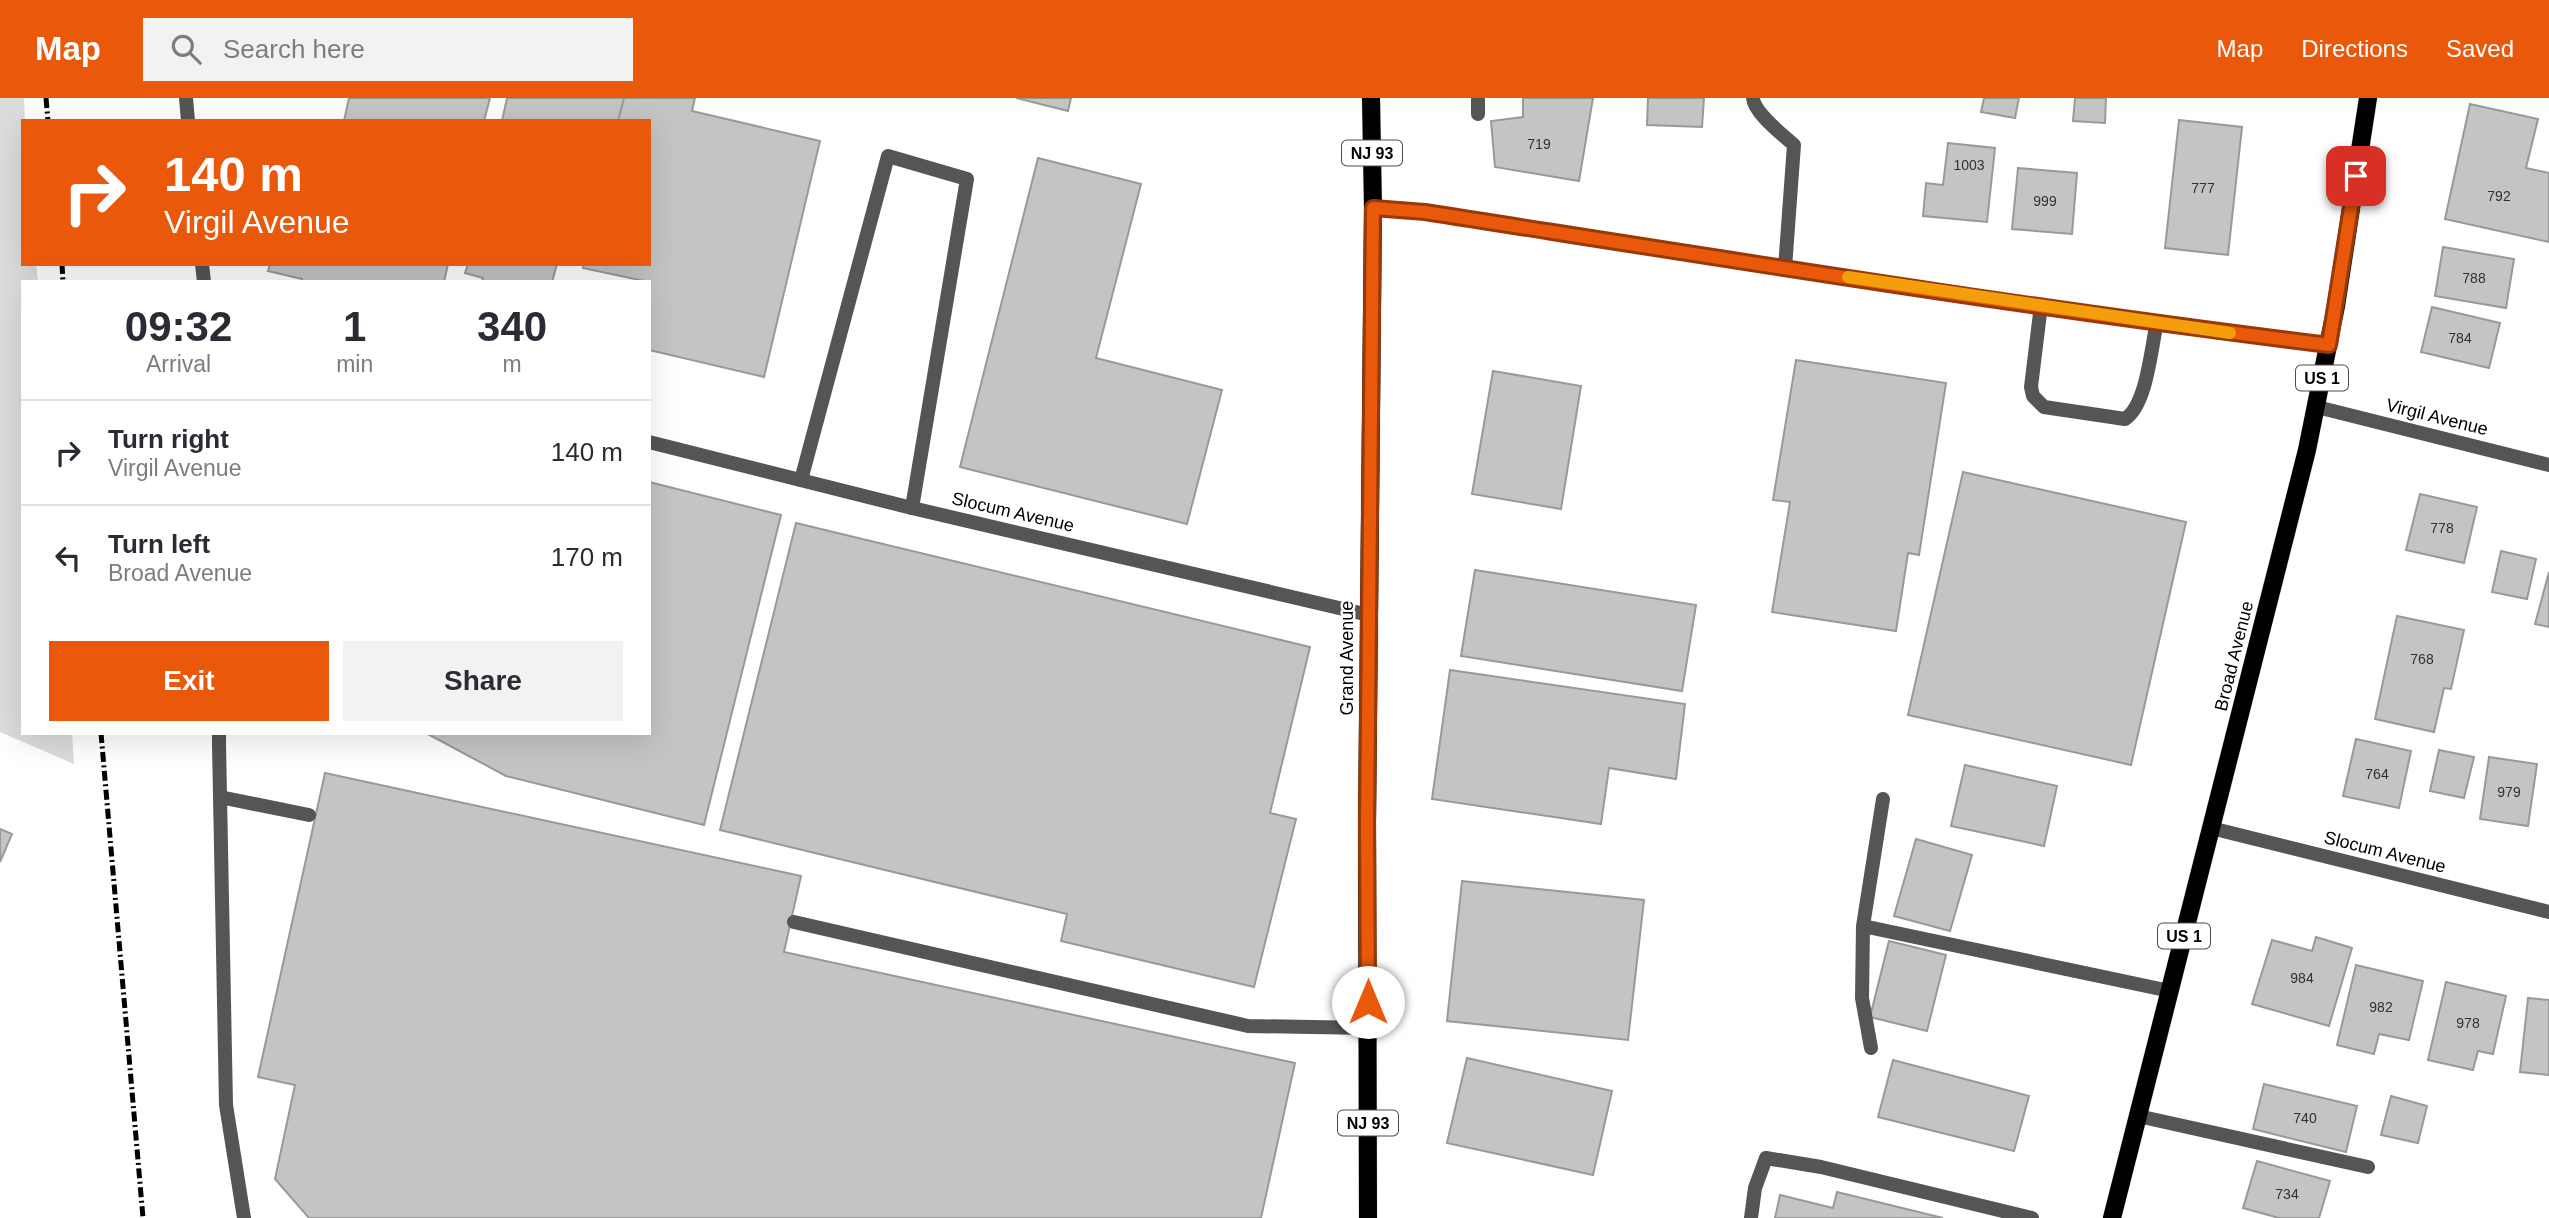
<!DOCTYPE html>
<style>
body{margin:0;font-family:Arial,sans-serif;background:#f2f2f3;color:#2b2b33;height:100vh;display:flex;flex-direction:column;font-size:26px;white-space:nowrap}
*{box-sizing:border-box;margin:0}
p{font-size:23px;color:#7c7c81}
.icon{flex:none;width:38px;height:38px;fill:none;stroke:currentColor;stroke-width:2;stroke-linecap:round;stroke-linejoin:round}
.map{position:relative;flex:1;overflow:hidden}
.panel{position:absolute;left:21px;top:182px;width:630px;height:455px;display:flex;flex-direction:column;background:#fff;border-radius:0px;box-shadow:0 7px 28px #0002}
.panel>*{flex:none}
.hud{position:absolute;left:21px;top:21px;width:630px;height:147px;border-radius:0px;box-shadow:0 7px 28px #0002;background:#ea580c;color:#fff;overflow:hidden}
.pin{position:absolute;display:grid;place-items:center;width:60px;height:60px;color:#fff;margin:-30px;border-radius:14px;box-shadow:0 4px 10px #0006}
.me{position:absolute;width:77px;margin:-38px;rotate:0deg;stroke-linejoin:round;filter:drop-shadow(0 0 5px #0008)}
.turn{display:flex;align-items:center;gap:24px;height:147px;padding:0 28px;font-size:32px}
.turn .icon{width:91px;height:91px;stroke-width:2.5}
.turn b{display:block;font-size:49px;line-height:60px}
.eta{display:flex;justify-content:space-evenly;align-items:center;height:119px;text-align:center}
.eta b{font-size:42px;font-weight:700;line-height:49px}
.cta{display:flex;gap:14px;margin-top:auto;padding:14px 28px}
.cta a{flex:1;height:80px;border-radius:0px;background:#ea580c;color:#fff;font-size:28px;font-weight:700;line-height:80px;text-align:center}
.cta a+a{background:#f2f2f3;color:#2b2b33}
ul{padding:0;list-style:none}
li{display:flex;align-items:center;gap:21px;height:105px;padding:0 28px;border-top:2px solid #e1e1e2}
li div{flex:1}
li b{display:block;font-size:26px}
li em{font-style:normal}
header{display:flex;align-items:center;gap:42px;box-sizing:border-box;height:98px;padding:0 35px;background:#ea580c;color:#fff}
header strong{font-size:33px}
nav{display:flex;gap:38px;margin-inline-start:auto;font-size:24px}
.search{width:490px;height:63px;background:#f2f2f3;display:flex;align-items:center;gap:18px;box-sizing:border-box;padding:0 24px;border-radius:0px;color:#7c7c81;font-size:26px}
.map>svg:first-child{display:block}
.green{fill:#dcdcdc}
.building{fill:#c4c4c4;stroke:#999;stroke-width:2}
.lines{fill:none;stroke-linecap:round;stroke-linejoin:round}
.primary-casing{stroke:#dbdbdb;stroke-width:19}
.lane{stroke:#555;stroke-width:14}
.street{stroke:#555;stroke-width:14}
.primary{stroke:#000;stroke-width:18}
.rail{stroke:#000;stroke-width:5;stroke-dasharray:10 3.5 2 3.5;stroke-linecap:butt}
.route-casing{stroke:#983908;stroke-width:18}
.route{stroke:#ea580c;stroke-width:12}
.slow{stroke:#f59e0b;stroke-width:12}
.labels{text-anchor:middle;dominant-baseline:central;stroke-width:5;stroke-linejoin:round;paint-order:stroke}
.number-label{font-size:14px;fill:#313131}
.shield{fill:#fff;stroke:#4c4c4c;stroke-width:2}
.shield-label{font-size:16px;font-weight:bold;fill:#000}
.street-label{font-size:18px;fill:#000;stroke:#fff}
</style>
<header>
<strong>Map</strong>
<div class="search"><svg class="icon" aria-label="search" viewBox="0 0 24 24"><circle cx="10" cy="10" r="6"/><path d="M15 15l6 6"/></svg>Search here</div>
<nav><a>Map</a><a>Directions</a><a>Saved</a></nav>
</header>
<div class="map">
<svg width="2549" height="1120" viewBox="0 0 2549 1120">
<rect width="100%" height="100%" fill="#fff"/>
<path class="green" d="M 0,0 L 24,0 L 25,23 L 23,23 L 23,166 L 36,166 L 38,184 L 23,184 L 23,635 L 72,635 L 74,666 L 0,634 Z"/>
<path class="building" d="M 349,0 L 490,0 L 484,23 L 344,23 Z
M 507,0 L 624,0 L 618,23 L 502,23 Z
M 624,0 L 695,0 L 692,13 L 820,43 L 764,279 L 649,252 L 649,184 L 583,170 L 584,166 L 649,166 L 649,23 L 618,23 Z
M 1016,0 L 1071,0 L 1068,13 Z
M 1523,0 L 1593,0 L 1579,83 L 1495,69 L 1491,23 L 1523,19 Z
M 1648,0 L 1704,0 L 1702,29 L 1647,27 Z
M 1984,0 L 2019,0 L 2015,20 L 1981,14 Z
M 2075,0 L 2106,0 L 2105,25 L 2073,23 Z
M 2470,6 L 2538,21 L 2526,70 L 2549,75 L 2549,144 L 2445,121 Z
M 2179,22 L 2242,29 L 2228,157 L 2165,150 Z
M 1948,45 L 1995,50 L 1987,124 L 1923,118 L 1926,85 L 1943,87 Z
M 1038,60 L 1141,86 L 1096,260 L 1222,292 L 1187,426 L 960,369 Z
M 2018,70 L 2077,75 L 2072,136 L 2012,131 Z
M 2443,149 L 2514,161 L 2506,210 L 2435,198 Z
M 270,166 L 448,166 L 444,184 L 301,184 L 302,181 L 268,173 Z
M 468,166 L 557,166 L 552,184 L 482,184 L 483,180 L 465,175 Z
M 2432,209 L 2500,225 L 2489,270 L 2421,254 Z
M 1796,262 L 1946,285 L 1919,457 L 1908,455 L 1896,533 L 1772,514 L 1790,404 L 1773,402 Z
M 1493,273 L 1581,288 L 1561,411 L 1472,396 Z
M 1963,374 L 2186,424 L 2131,667 L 1908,617 Z
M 649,384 L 781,417 L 704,727 L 506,678 L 426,635 L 649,635 Z
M 2420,396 L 2477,409 L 2464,465 L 2406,452 Z
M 796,425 L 1310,549 L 1270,715 L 1296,721 L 1254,889 L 1061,843 L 1067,816 L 720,732 Z
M 2501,453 L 2536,461 L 2527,501 L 2492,494 Z
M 1475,472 L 1696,507 L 1682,593 L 1461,558 Z
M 2549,474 L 2549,529 L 2535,526 Z
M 2397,518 L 2464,532 L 2451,591 L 2444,590 L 2434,634 L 2375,621 Z
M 1450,572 L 1685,606 L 1676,681 L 1609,670 L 1601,726 L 1432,701 Z
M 2356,641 L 2411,653 L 2399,710 L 2343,698 Z
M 2439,652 L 2474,659 L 2464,700 L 2430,693 Z
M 2489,659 L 2537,666 L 2528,728 L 2480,721 Z
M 1965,667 L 2057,688 L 2044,748 L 1951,728 Z
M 325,675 L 801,778 L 784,854 L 1295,965 L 1261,1120 L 309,1120 L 275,1081 L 295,987 L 258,979 Z
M 0,731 L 12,736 L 0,764 Z
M 1916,741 L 1972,757 L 1950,833 L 1894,818 Z
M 1462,783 L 1644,802 L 1628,942 L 1447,923 Z
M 2316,839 L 2352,850 L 2329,928 L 2252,906 L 2272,842 L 2312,853 Z
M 1889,843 L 1946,857 L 1927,933 L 1870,919 Z
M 2356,867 L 2423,883 L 2409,942 L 2379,936 L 2374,956 L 2337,947 Z
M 2446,884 L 2506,898 L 2493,956 L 2478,953 L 2473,972 L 2428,962 Z
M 2528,900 L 2549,902 L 2549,977 L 2520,974 Z
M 1467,960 L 1612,993 L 1593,1077 L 1447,1045 Z
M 1893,962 L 2029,998 L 2014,1053 L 1878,1019 Z
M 2264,986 L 2357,1008 L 2346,1054 L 2253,1031 Z
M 2391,998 L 2427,1008 L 2418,1045 L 2381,1037 Z
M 2257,1063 L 2330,1083 L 2319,1120 L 2279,1120 L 2243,1110 Z
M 1837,1094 L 1943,1120 L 1775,1120 L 1780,1097 L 1833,1110 Z"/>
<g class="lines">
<g class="primary-casing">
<path id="primary" d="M 1368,1120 L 1367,725 L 1373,110 L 1371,0
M 2112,1120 L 2307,352 L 2336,208 L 2368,0"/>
</g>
<path class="lane" d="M 1478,0 L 1478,16
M 1753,0 C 1754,15 1783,37 1794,47 L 1785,170
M 2041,207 L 2031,289 L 2033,298 L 2044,309 L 2125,321 C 2147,307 2151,250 2157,224
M 801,382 L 888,58 L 967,81 L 912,410
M 219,646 L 226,1007 L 244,1120
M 220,699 L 309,717
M 1883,701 L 1863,828 L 2170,893
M 794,824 L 1248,928 L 1368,930
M 1863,828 L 1862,900 L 1871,950
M 2138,1018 L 2368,1069
M 1751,1120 L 1755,1090 L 1766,1060 L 1821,1069 L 2032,1120"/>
<path class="street" d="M 186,0 L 188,23
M 1373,110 L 1425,114 C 1726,160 2027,211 2329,247
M 202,166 L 204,184
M 2317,309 L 2549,367
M 649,344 L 912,410 L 1369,517
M 219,635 L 219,646
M 2211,730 L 2549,814"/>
<use href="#primary" class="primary"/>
<path class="rail" d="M 46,0 L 48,23
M 62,166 L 63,184
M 101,635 L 143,1120"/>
</g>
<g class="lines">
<g class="route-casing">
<path id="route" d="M 1368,904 L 1367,725 L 1373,110 L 1425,114 C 1726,161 2027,210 2329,247 L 2356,78"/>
</g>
<use href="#route" class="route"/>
<path class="slow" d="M 1848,179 L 2230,235"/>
</g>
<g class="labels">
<g class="number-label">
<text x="1539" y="46">719</text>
<text x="1969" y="67">1003</text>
<text x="2203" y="90">777</text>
<text x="2499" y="98">792</text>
<text x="2045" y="103">999</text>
<text x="2474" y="180">788</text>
<text x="2460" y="240">784</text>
<text x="2442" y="430">778</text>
<text x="2422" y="561">768</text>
<text x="2377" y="676">764</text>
<text x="2509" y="694">979</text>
<text x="2302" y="880">984</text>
<text x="2381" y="909">982</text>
<text x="2468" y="925">978</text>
<text x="2305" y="1020">740</text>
<text x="2287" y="1096">734</text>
</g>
<g class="shield">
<rect x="1342" y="42.5" width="60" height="25" rx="5"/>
<rect x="2296" y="267.5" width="52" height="25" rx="5"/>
<rect x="2158" y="825.5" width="52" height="25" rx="5"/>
<rect x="1338" y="1012.5" width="60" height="25" rx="5"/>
</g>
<g class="shield-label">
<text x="1372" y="55">NJ 93</text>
<text x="2322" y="280">US 1</text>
<text x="2184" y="838">US 1</text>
<text x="1368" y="1025">NJ 93</text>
</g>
<g class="street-label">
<text transform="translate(2437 319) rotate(14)">Virgil Avenue</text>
<text transform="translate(1013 414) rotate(13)">Slocum Avenue</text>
<text transform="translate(2234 558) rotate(-76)">Broad Avenue</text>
<text transform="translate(1347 560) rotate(-90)">Grand Avenue</text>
<text transform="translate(2385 754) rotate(14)">Slocum Avenue</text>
</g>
</g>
</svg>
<div class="pin" style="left:2356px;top:78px;background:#d93025"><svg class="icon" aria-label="arrive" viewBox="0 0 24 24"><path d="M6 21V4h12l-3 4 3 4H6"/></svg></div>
<svg class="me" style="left:1368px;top:904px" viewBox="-20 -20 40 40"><circle r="19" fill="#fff"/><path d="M0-13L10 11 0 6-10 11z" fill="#ea580c"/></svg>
<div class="hud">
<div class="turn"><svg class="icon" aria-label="right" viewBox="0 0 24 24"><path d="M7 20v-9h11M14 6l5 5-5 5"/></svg><div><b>140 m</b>Virgil Avenue</div></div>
</div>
<section class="panel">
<div class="eta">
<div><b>09:32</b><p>Arrival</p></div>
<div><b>1</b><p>min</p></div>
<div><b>340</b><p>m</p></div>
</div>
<ul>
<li><svg class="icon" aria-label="right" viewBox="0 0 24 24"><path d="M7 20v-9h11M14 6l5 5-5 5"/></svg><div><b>Turn right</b><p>Virgil Avenue</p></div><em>140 m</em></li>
<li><svg class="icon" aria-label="left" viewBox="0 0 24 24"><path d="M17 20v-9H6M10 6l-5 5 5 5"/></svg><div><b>Turn left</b><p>Broad Avenue</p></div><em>170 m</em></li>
</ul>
<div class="cta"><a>Exit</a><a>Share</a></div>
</section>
</div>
